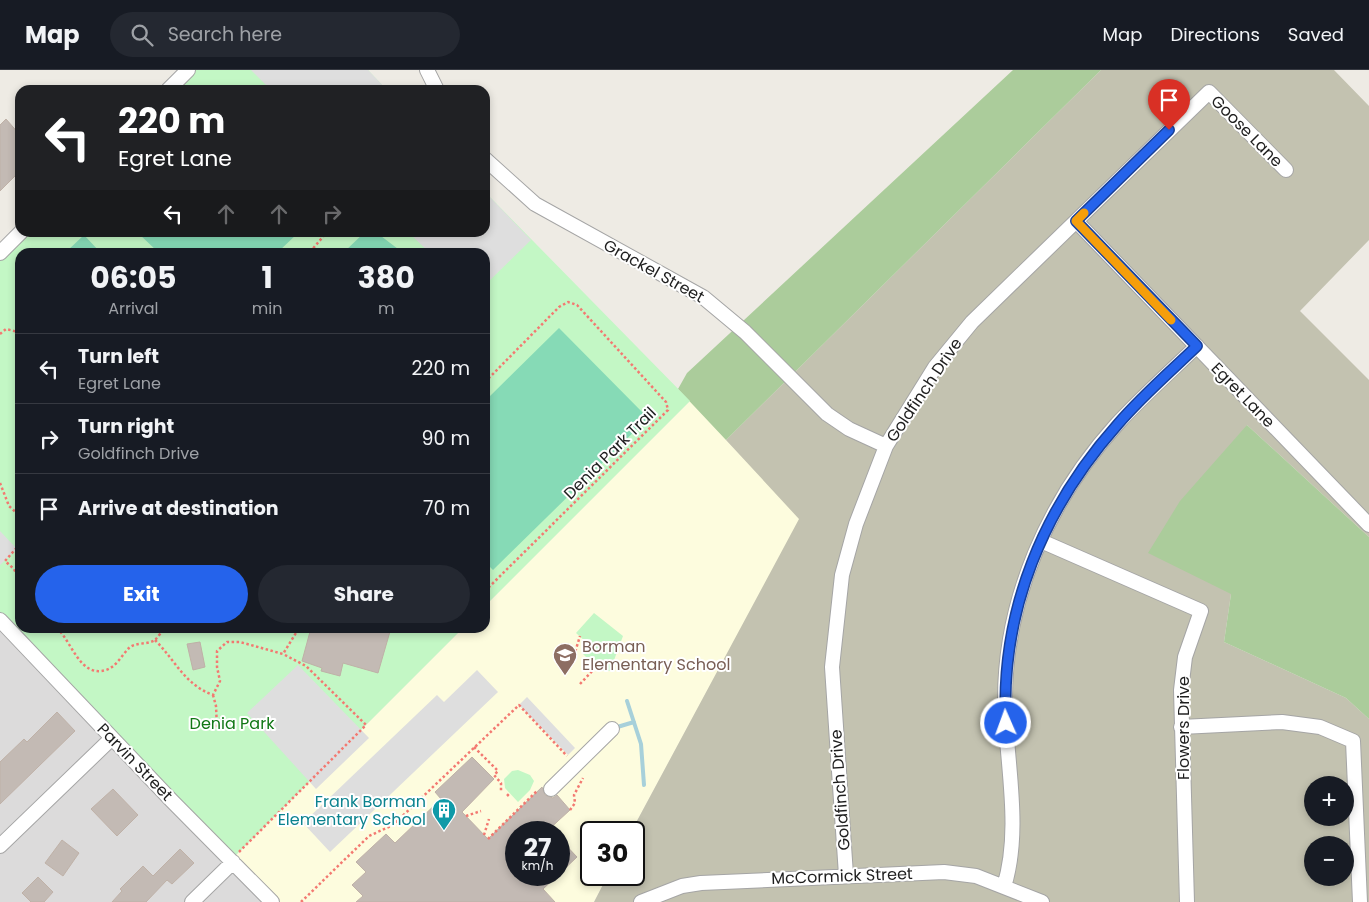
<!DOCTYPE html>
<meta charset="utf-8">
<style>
body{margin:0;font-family:Poppins,sans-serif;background:#242831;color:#f1f3f6;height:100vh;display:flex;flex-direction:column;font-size:19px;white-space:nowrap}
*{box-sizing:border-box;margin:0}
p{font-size:16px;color:#9ea1a6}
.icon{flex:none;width:28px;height:28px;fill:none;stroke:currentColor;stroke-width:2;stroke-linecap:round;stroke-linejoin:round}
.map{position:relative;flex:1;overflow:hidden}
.details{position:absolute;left:15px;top:178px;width:475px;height:385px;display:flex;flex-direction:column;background:#171b24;border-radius:15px;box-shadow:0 2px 8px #0003}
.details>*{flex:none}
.banner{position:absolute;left:15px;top:15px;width:475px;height:152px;border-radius:15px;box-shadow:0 2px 8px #0003;background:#202124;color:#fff;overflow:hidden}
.fabs{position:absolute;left:1304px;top:706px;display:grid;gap:10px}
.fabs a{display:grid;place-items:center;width:50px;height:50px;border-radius:50%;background:#171b24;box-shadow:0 2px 8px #0003;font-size:25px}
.speed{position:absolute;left:505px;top:751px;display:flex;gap:10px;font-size:25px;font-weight:700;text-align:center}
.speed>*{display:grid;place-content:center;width:65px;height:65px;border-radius:50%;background:#171b24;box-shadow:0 2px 8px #0003;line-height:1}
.speed small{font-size:12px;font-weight:400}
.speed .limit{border:2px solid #111;border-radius:8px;background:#fff;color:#111}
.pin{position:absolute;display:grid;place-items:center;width:42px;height:42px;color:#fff;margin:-51px -21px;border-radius:50% 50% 50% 0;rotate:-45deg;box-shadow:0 0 5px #0007}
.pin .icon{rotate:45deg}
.me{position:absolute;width:55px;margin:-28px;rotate:358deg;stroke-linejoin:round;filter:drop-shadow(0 0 4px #0008)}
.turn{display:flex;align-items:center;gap:18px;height:105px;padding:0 20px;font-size:22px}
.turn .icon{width:65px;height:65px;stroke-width:2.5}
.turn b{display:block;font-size:35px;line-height:42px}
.lanes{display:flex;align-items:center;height:48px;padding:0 20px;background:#0003;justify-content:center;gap:25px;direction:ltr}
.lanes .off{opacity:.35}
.eta{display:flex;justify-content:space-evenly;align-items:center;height:85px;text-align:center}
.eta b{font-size:30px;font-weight:700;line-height:35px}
.primary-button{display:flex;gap:10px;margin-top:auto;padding:10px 20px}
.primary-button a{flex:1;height:58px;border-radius:30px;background:#2563eb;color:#fff;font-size:20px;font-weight:700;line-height:58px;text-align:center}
.primary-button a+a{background:#242831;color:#f1f3f6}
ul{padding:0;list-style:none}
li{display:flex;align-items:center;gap:15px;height:70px;padding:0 20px;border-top:1px solid #363941}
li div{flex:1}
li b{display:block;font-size:19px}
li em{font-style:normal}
header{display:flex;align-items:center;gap:30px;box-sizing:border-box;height:70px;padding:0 25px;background:#171b24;border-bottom:1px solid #363941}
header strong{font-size:24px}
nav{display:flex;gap:28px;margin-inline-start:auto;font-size:18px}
.search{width:350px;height:45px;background:#242831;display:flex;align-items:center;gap:12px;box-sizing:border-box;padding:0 18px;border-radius:28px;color:#9ea1a6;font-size:19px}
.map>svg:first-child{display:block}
.residential{fill:#dcdbdb}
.education{fill:#fdfcde;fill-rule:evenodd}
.construction{fill:#c3c2b0;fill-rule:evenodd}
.forest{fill:#abcc9b}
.park{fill:#c3f7c5}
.pitch{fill:#86dab6}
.parking{fill:#dedede}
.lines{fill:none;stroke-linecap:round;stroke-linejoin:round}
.stream{stroke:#a7d0da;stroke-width:4}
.building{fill:#c3bab4;stroke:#bfb1a7}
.minor-casing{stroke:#a5a5a5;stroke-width:16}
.path{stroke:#f37971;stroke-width:2.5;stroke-dasharray:2.5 2.5;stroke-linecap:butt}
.minor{stroke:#fff;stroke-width:14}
.route-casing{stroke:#184099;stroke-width:12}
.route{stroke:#2563eb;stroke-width:9}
.slow{stroke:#f59e0b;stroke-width:9}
.labels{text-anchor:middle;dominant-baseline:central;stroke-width:4;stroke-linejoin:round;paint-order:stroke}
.street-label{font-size:16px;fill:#1e1e1e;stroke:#fff}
.education-label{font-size:16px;fill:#785e54;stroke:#fff;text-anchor:start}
.park-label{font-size:16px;fill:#117715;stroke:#fff}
.culture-label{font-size:16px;fill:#0d838f;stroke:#fff;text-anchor:end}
</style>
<header>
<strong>Map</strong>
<div class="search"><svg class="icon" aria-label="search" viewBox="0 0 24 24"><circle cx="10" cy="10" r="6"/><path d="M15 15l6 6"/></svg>Search here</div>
<nav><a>Map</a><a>Directions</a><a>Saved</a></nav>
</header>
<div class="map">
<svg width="1369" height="832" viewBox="0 0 1369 832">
<rect width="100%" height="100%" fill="#eeebe4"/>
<path class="residential" d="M 0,552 L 273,832 L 0,832 Z"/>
<path class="education" d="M 690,331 L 800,449 L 631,762 L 591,762 L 591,805 L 608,805 L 594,832 L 272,832 L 231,790 L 463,558 L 485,558 L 485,536 ZM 516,762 L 559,762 L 559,805 L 516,805 Z"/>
<path class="construction" d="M 1101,0 L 1334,0 L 1369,36 L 1369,170 L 1300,241 L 1369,310 L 1369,467 L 1247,355 L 1231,524 L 1224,572 L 1346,628 L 1369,649 L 1369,832 L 594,832 L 608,805 L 634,805 L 634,762 L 631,762 L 799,449 L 726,370 ZM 1312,715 L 1345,715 L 1345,748 L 1312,748 ZM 1312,775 L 1345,775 L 1345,808 L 1312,808 Z"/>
<path class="forest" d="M 1013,0 L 1101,0 L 726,370 L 678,319 L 687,303 Z
M 1247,355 L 1369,467 L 1369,649 L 1346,628 L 1224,572 L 1231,524 L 1148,483 L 1180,431 Z"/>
<path class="park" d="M 185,0 L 368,0 L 387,20 L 165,20 Z
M 485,122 L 690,331 L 485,536 L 485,182 L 20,182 L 20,558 L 463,558 L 231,790 L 0,553 L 0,182 L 20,162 L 485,162 Z
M 594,543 L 623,566 L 610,601 L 600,601 L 582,583 L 586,572 L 576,563 Z
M 518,700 L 530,705 L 534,711 L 530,720 L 518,732 L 505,718 L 504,709 L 512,701 Z"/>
<path class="pitch" d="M 365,162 L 377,163 L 402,182 L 344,182 Z
M 138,163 L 298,163 L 278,182 L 158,182 Z
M 84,165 L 100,182 L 66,182 Z
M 559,258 L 648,348 L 493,500 L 485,492 L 485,331 Z"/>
<path class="parking" d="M 251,0 L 368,0 L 387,20 L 271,20 Z
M 485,122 L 531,170 L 485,215 L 485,182 L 429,182 L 409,163 L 485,162 Z
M 0,461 L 17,479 L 0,495 Z
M 298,595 L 369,668 L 316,719 L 247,643 Z
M 477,600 L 498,622 L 330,782 L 303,753 L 437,625 L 444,632 Z
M 527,627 L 575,678 L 568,685 L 519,635 Z"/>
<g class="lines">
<path class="stream" d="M 627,631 L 641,674 L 644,715
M 614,658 L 634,652"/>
</g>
<path class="building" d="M 6,49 L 20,65 L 20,101 L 0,121 L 0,55 Z
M 311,558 L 391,558 L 378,603 L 343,593 L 340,606 L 321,601 L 322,598 L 302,591 Z
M 200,572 L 205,597 L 193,600 L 187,574 Z
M 57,642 L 75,661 L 0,734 L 0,692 L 24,669 L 27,672 Z
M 472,687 L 494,709 L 462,742 L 488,769 L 542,717 L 545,725 L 553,728 L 557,725 L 570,740 L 546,762 L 516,762 L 516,805 L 558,805 L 543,819 L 555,832 L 356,832 L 363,826 L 352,815 L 366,802 L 356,792 L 386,764 L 395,773 L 441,729 L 435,722 Z
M 113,719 L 138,745 L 117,766 L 91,739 Z
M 559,768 L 577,787 L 559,804 Z
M 62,770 L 79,783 L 63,806 L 45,793 Z
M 180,779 L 194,793 L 172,814 L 167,810 L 146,832 L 112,832 L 122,821 L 120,819 L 143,796 L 153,806 Z
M 38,807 L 53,822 L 44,832 L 31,832 L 22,823 Z"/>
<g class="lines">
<g class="minor-casing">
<path id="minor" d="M 427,0 L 437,20
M 168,20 L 188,0
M 485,89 L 535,134 L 703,227 L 745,262 L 827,344 L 849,359 L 886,376
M 1076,151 L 1369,455
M 0,183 L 21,162
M 1041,471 L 1201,541 L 1185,587 L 1181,620 L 1187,832
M 0,550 L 172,731 L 272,832
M 1181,657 L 1282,652 L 1320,657 L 1353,671 L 1360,832
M 551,719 L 612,659
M 0,776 L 112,668
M 846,805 L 832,597 L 842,505 L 856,454 L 886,376 L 935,297 L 972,252 L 1209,22 L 1286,100
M 1004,817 C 1022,758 1006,694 1005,633 C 1004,529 1049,429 1118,353 C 1143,326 1170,302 1197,276
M 192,832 L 233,792
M 641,832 L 682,816 L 701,813 L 944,802 L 976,806 L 1042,832"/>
</g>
<path class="path" d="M 310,182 L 327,162
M 0,264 L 6,259 L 18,262 L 20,266
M 485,312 L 559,237 L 568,232 L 577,235 L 666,332 L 668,340 L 485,521
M 0,413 L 9,436 L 20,446
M 20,474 L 5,491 L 14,499 L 20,512
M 57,558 C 72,572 80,608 106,600 C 116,597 122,585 129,578 C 135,572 147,575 155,570 C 158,567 162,561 165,558
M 155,570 C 175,590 185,615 213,625 L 220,611 L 217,597 L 217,581 L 227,572 L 240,572 L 283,584 L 299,558
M 564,597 L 573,589 L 580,566
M 580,614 L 596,597
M 213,625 L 216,636 L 217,659
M 474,677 L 498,701 L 494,705 L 501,713 L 501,722
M 507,726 L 510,723
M 570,740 L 575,733 L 574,725 L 583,708
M 466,746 L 481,741
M 484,765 L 489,749
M 488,769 L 538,720
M 239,782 L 366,655 L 306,596 L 283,584
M 301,832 L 369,766 L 393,755 L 519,635 L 567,686"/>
<use href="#minor" class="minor"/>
</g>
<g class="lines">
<g class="route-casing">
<path id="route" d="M 1006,653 C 1000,541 1044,437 1118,354 C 1142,326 1170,302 1197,276 L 1076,151 L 1169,60"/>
</g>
<use href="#route" class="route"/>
<path class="slow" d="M 1084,143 L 1076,151 L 1171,250"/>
</g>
<defs>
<g id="school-pin" transform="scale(1.25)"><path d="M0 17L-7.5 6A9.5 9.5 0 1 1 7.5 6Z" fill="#8d6e63" stroke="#fff"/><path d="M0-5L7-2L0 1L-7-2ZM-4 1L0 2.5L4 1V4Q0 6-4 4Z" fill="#fff"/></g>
<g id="building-pin" transform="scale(1.25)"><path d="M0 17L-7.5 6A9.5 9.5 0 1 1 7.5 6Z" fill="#0f9aa8" stroke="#fff"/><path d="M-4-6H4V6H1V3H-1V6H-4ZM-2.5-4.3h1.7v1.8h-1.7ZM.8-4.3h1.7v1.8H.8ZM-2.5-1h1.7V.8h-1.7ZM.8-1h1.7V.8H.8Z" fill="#fff"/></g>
</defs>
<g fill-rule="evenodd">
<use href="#school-pin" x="565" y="585"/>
<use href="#building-pin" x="444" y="740"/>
</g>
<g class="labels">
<g class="street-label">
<text transform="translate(1247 61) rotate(45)">Goose Lane</text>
<text transform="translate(654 201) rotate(29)">Grackel Street</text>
<text transform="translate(924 320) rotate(-56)">Goldfinch Drive</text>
<text transform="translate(1243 325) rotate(46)">Egret Lane</text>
<text transform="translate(610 383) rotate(-45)">Denia Park Trail</text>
<text transform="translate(1183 658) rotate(-90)">Flowers Drive</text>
<text transform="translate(135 692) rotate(46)">Parvin Street</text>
<text transform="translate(840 720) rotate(-94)">Goldfinch Drive</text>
<text transform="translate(842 806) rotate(-2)">McCormick Street</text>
</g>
<g class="education-label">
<text x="582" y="576">Borman<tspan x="582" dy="18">Elementary School</tspan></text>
</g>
<g class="park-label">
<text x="232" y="653">Denia Park</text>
</g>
<g class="culture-label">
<text x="426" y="731">Frank Borman<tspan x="426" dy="18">Elementary School</tspan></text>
</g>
</g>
</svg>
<div class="fabs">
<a>+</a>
<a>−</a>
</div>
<div class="speed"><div>27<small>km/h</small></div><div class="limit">30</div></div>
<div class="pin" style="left:1169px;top:60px;background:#d93025"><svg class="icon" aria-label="arrive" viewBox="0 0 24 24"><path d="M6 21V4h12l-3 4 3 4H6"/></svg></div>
<svg class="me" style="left:1006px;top:653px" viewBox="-20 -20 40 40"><circle r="17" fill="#2563eb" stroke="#fff" stroke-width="3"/><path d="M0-11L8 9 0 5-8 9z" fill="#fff"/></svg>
<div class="banner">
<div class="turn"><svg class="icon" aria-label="left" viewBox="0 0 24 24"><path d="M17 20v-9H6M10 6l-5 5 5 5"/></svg><div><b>220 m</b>Egret Lane</div></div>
<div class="lanes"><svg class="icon" aria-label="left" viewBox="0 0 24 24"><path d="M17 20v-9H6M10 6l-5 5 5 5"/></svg><svg class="icon off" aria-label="ahead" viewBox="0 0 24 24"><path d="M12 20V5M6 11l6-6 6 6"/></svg><svg class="icon off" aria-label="ahead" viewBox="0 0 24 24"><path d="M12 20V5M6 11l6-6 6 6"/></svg><svg class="icon off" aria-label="right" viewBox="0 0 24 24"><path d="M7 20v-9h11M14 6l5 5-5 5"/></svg></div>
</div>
<section class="details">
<div class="eta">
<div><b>06:05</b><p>Arrival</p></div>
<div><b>1</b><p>min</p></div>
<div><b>380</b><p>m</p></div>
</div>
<ul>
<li><svg class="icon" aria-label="left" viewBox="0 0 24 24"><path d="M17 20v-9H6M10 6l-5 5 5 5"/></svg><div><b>Turn left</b><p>Egret Lane</p></div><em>220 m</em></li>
<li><svg class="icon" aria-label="right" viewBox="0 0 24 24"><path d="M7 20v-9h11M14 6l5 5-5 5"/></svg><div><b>Turn right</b><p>Goldfinch Drive</p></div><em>90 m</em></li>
<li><svg class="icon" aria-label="arrive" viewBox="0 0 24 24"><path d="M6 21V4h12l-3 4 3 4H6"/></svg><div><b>Arrive at destination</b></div><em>70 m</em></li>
</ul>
<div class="primary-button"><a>Exit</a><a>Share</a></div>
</section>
</div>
